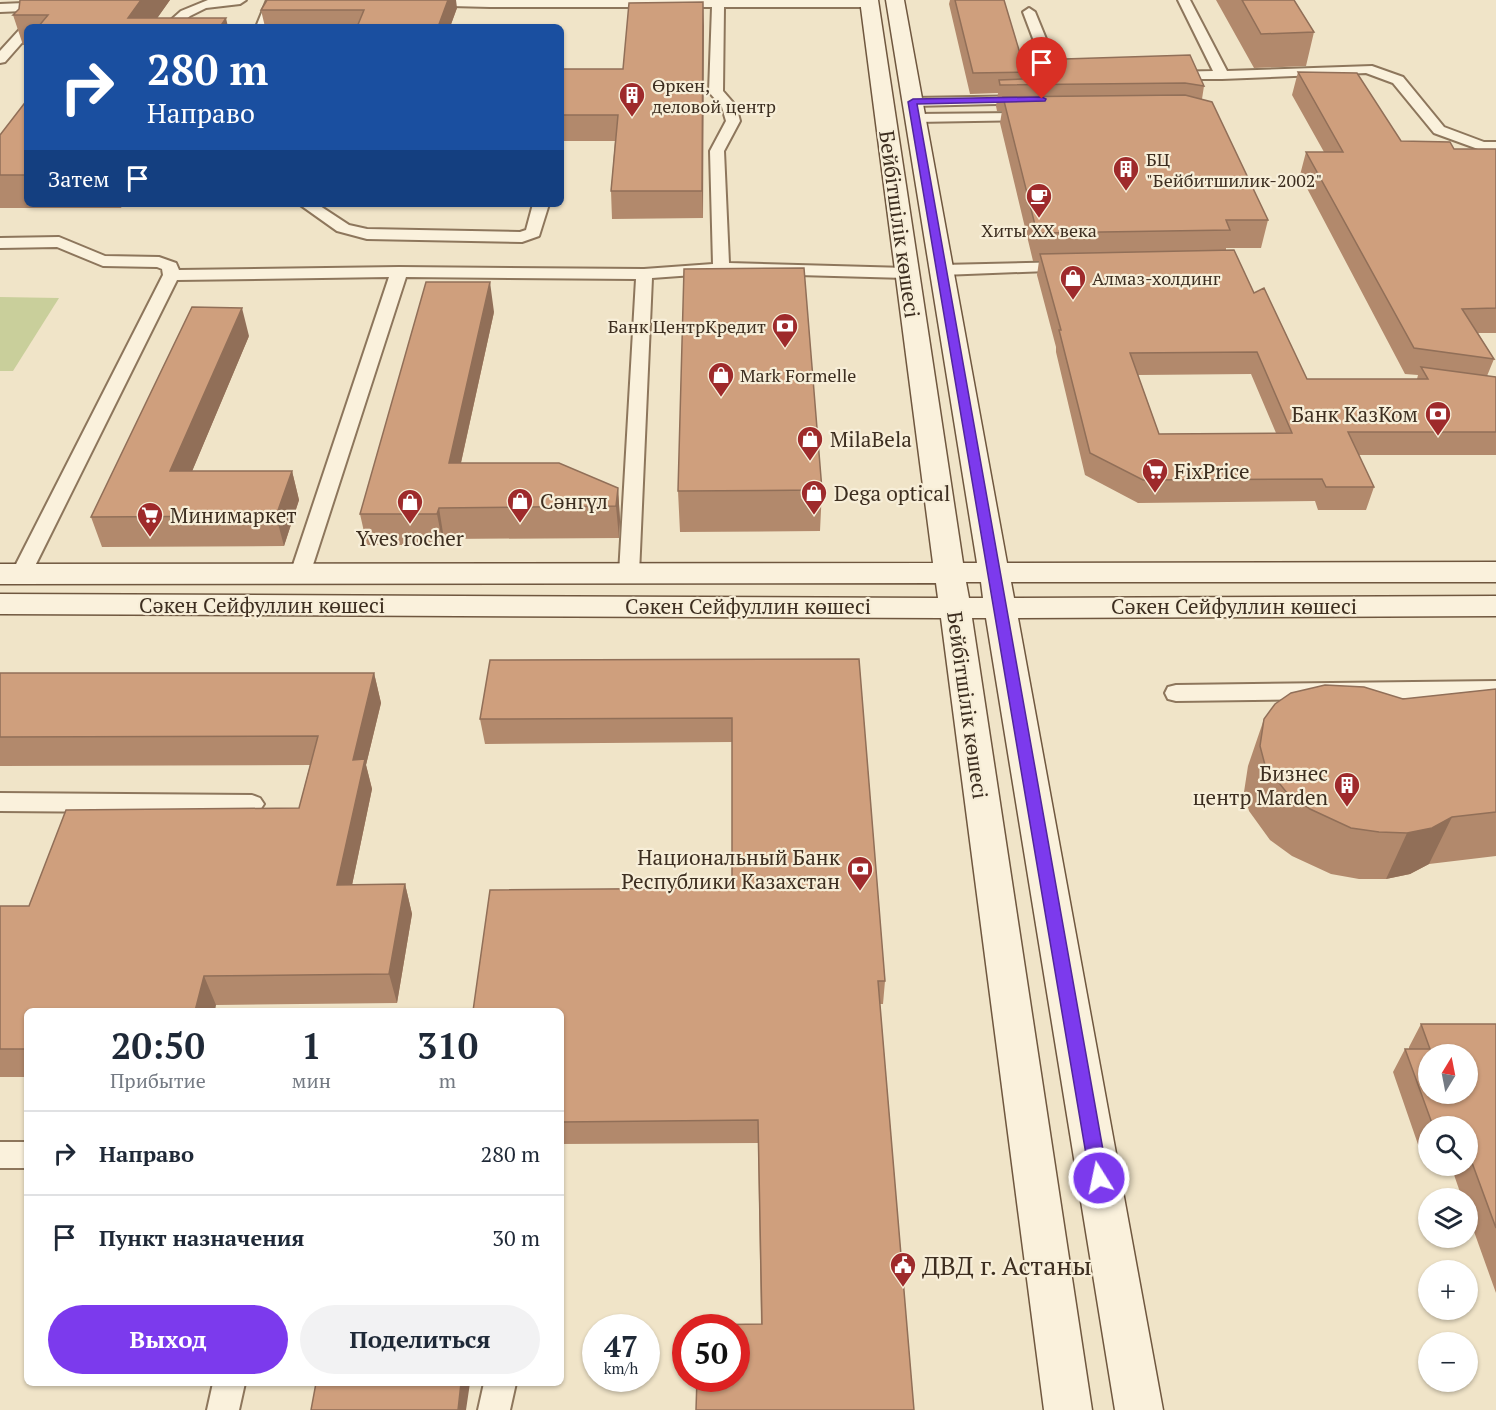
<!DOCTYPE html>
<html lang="ru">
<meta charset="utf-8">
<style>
body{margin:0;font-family:"PT Serif",serif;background:#f2f2f3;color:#1f2937;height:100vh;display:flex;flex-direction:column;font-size:22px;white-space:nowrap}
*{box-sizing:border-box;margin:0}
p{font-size:20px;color:#747a83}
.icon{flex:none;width:33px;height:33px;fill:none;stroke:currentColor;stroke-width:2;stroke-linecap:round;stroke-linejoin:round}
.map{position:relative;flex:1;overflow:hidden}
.panel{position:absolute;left:24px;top:1008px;width:540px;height:378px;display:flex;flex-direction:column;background:#fff;border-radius:9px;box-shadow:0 2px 4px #0004}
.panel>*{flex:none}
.top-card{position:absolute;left:24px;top:24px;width:540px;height:183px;border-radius:9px;box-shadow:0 2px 4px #0004;background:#1a4fa0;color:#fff;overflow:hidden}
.needle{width:39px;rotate:10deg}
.buttons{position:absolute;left:1418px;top:1044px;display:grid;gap:12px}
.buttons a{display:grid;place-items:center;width:60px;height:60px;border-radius:50%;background:#fff;box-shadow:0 2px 4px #0004;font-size:30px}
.speed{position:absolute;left:582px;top:1314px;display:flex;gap:12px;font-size:30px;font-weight:700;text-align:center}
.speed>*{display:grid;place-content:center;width:78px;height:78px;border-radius:50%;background:#fff;box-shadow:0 2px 4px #0004;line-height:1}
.speed small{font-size:15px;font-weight:400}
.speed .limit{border:9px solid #d22;background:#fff;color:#111}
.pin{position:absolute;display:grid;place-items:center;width:51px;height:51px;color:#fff;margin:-62px -26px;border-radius:50% 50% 50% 0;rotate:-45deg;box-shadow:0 0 6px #0007}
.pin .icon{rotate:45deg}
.me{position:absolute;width:66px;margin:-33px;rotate:350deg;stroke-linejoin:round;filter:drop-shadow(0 0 4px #0008)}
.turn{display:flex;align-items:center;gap:21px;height:126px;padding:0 24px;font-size:27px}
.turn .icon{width:78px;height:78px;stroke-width:2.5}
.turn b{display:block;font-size:42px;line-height:51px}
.then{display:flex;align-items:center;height:57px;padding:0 24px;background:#0003;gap:12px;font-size:22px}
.eta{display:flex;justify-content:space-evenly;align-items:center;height:102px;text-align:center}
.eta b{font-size:36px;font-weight:600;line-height:42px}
.primary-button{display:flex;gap:12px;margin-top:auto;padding:12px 24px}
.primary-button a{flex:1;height:69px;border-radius:36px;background:#7c3aed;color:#fff;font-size:24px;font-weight:600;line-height:69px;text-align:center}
.primary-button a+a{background:#f2f2f3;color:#1f2937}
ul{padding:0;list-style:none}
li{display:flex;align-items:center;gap:18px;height:84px;padding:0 24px;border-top:2px solid #e0e1e3}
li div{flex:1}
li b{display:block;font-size:22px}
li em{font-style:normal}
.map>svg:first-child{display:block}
.green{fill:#c9cf9b}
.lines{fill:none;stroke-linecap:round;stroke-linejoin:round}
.lane-casing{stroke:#8d765c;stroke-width:4}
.secondary-casing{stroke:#6f573f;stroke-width:3}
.lane{fill:#faf1dc;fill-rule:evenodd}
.secondary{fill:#faf1dc;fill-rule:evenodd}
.wall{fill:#b2896c;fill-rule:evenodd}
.shaded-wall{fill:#916f58}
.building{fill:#cf9f7d;stroke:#916f58;stroke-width:1.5;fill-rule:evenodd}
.route{fill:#7c3aed;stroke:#51269a;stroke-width:1.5}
.labels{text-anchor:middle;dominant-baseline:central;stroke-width:4.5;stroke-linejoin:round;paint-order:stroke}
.far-poi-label{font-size:18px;fill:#3d2e20;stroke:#f7eed8;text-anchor:start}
.street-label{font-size:21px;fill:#3d2e20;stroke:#f7eed8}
.poi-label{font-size:21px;fill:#3d2e20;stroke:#f7eed8;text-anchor:start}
.near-poi-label{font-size:26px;fill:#3d2e20;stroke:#f7eed8;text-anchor:start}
</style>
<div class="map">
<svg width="1496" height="1410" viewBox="0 0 1496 1410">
<rect width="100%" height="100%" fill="#f0e4c8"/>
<path class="green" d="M 0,297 L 59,298 L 13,371 L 0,371 Z"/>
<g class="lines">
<g class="lane-casing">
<path id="lane" d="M 208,0 L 246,0 L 240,4 L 206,8 L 190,16 L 176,27 L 163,27 L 181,11 Z
M 267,0 L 279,0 L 268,27 L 256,27 Z
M 366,0 L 873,0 L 875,3 L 873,6 L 869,7 L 724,7 L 723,91 L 736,106 L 740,121 L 724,151 L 729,263 L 906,268 L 914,273 L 906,278 L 721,273 L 652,278 L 639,574 L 636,579 L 629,581 L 622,579 L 619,574 L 636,279 L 406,277 L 310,574 L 307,579 L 300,581 L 293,579 L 290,574 L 389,277 L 177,280 L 31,574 L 28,579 L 21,581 L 14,579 L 11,574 L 163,275 L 162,269 L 157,267 L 103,266 L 57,247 L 0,248 L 0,238 L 59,237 L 105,256 L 159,257 L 176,263 L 179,270 L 399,267 L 644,269 L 713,264 L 710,151 L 726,121 L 722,107 L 709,92 L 712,7 L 490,7 L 372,4 Z
M 1178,0 L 1190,0 L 1227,71 L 1372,66 L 1403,77 L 1444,127 L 1484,142 L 1496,142 L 1496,150 L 1478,149 L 1434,133 L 1393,83 L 1366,73 L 1222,79 L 1164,79 L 1162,76 L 1164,73 L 1169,72 L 1213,71 Z
M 49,2 L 53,3 L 55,6 L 53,9 L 35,10 L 33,27 L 27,27 L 27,37 L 5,62 L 0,63 L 0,51 L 20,29 L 23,11 L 0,12 L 0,4 Z
M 1029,8 L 1035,12 L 1062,78 L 1060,81 L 1050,81 L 1048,78 L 1023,12 Z
M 1028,96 L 1035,100 L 1033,103 L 913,106 L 906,102 L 913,98 Z
M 1031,113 L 1036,114 L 1038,117 L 1036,120 L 916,122 L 909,118 L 916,114 Z
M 299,204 L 317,204 L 349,225 L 367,229 L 520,232 L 526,230 L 533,204 L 549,204 L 539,236 L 522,242 L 367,239 L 337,231 Z
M 1068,262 L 1074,264 L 1076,267 L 1074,270 L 942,275 L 934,270 L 942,265 Z
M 1496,681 L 1496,697 L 1176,701 L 1168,699 L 1165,693 L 1168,687 L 1176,685 Z
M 0,793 L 252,795 L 260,798 L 264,804 L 260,810 L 252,813 L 0,811 Z
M 0,1142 L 27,1142 L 27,1168 L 0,1168 Z
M 213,1383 L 245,1383 L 239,1410 L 207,1410 Z
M 484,1383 L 516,1383 L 510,1410 L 478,1410 Z"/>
</g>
<g class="secondary-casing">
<path id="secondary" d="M 860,0 L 878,0 L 963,563 L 977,563 L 886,0 L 904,0 L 1007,563 L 1496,562 L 1496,582 L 1011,582 L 1014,598 L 1496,596 L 1496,616 L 1018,618 L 1163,1410 L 1115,1410 L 986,618 L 972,618 L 1092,1410 L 1044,1410 L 941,618 L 0,614 L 0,594 L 938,598 L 936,583 L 0,584 L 0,564 L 933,563 ZM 966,582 L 981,582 L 983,598 L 969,598 Z"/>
</g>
<use href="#lane" class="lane"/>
<use href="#secondary" class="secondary"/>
</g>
<path class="wall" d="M 20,0 L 170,0 L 157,18 L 228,27 L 27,27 L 27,45 L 23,45 L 13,15 L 19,9 Z
M 950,0 L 1004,0 L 1022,60 L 1047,60 L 1044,78 L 1051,78 L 1064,59 L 1204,86 L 1202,99 L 1268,220 L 1261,248 L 1226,248 L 1226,250 L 1254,293 L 1307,379 L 1417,379 L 1418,375 L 1405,374 L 1300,175 L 1306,152 L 1324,152 L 1292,95 L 1298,72 L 1401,141 L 1454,149 L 1496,149 L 1496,333 L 1478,333 L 1494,359 L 1487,376 L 1496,377 L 1496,455 L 1358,455 L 1374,487 L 1366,510 L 1318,510 L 1315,501 L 1138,503 L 1085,475 L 1056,352 L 1056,347 L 1037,275 L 1039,261 L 1033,261 L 1000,123 L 1002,111 L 997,111 L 996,106 L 998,93 L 970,94 L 949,4 ZM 1251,374 L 1276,433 L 1159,434 L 1138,375 Z
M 1216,0 L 1294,0 L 1314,32 L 1306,66 L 1254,68 Z
M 703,2 L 703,218 L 612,219 L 611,191 L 615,141 L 561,141 L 561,69 L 623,69 Z
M 457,8 L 450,27 L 265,27 L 261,10 Z
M 27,100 L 27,204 L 123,204 L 121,208 L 0,208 L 0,135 Z
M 494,312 L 461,463 L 618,488 L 620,520 L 619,538 L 444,539 L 443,545 L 367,545 L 360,514 Z
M 249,336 L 192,471 L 292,471 L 299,500 L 284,546 L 102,547 L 91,517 Z
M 822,490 L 820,531 L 680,532 L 678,491 Z
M 859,659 L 885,981 L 883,1004 L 880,1004 L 914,1410 L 761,1324 L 758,1143 L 561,1144 L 561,1011 L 732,888 L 732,742 L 485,744 L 480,719 Z
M 0,673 L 374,673 L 381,703 L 366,765 L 372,789 L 352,885 L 405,884 L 412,914 L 397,1003 L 216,1005 L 27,1011 L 27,1077 L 0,1077 L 0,906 L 29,906 L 299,808 L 310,765 L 0,766 Z
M 1496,689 L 1496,856 L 1429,864 L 1410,874 L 1386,879 L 1359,879 L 1331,874 L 1292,856 L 1270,840 L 1249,811 L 1244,792 L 1248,766 L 1264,719 L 1403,699 Z
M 1421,1024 L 1496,1024 L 1496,1293 L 1467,1212 L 1467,1198 L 1462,1198 L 1451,1166 L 1467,1166 L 1467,1126 L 1428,1126 L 1428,1156 L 1422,1156 L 1393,1072 L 1405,1049 L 1409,1049 L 1409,1047 Z"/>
<path class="shaded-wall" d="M 141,0 L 170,0 L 151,27 L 128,18 Z
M 448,0 L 456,0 L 457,8 L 450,27 L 438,27 Z
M 703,2 L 704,26 L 703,218 L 702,191 Z
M 226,18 L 228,27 L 220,27 Z
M 1047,60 L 1044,80 L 1038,84 L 1039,72 Z
M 490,282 L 494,312 L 454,494 L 449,463 Z
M 242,308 L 249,336 L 180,500 L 170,471 Z
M 292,471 L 299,500 L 284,546 L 276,516 Z
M 618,488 L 620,520 L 619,538 L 616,506 Z
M 439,508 L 444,539 L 443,545 L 437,514 Z
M 374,673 L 381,703 L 366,765 L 372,789 L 346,914 L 337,885 L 353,760 Z
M 1452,817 L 1429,864 L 1410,874 L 1386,879 L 1407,833 Z
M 405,884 L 412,914 L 397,1003 L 389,974 Z
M 204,976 L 216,1005 L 215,1011 L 195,1011 Z
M 461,1383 L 470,1383 L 466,1410 L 458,1410 Z"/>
<path class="building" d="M 20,0 L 141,0 L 128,18 L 226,18 L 220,27 L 38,27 L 48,15 L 13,15 L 19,9 Z
M 267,0 L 448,0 L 438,27 L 357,27 L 364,10 L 261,10 Z
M 955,0 L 1004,0 L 1022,60 L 1047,60 L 1039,72 L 973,73 Z
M 1242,0 L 1294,0 L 1314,32 L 1261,34 Z
M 703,2 L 702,191 L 611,191 L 618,115 L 561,115 L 561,69 L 623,69 L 629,3 Z
M 1190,55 L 1204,86 L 1185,83 L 1000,85 L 999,80 L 1051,78 L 1064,59 Z
M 1298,72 L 1357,73 L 1401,141 L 1450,142 L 1454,149 L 1496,149 L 1496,308 L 1462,309 L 1494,359 L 1414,348 L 1306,152 L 1343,152 Z
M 1185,95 L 1212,102 L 1268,220 L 1226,220 L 1230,230 L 1037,233 L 1003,97 Z
M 27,100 L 27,175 L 0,175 L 0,135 Z
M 1234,250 L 1254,293 L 1264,288 L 1307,379 L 1428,379 L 1421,367 L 1496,377 L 1496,432 L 1348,432 L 1374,487 L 1326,487 L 1322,479 L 1143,480 L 1090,453 L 1059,330 L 1061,330 L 1040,254 ZM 1257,352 L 1292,433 L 1159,434 L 1130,353 Z
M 804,268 L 822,490 L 678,491 L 684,269 Z
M 426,282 L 490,282 L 449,463 L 559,463 L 618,488 L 616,506 L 439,508 L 437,514 L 360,514 Z
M 192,307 L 242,308 L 170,471 L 292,471 L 276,516 L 91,517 Z
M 859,659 L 885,981 L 878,981 L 914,1410 L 696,1410 L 697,1378 L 736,1378 L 736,1328 L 697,1328 L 698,1325 L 762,1324 L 758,1120 L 561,1122 L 561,1011 L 473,1011 L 490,890 L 732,888 L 732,718 L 480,719 L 490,660 Z
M 0,673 L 374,673 L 353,760 L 365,759 L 337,885 L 405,884 L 389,974 L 204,976 L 195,1011 L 27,1011 L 27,1049 L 0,1049 L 0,906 L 29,906 L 66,810 L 299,808 L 318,736 L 0,737 Z
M 1325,685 L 1364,687 L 1403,699 L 1496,689 L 1496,812 L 1452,817 L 1432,828 L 1407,833 L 1379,832 L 1351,828 L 1310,809 L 1287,793 L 1265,765 L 1260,746 L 1264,719 L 1275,704 L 1291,693 Z
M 1421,1024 L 1496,1024 L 1496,1228 L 1467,1149 L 1467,1126 L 1433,1126 L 1405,1049 L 1430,1049 ZM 1428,1054 L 1467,1054 L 1467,1094 L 1428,1094 Z
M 316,1383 L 461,1383 L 458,1410 L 311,1410 Z"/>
<path class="route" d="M 1042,97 L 1046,99 L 1045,101 L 917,104 L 1108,1178 L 1105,1184 L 1099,1186 L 1093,1184 L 1090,1178 L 908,102 L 913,99 Z"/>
<defs>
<g id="building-pin" transform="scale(1.35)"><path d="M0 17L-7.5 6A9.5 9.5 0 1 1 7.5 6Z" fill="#9e2a2b" stroke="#f7eed8"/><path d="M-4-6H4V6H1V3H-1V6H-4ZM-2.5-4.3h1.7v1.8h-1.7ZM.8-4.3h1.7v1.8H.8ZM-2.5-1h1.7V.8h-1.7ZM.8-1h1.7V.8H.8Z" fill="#fff"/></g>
<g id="cafe-pin" transform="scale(1.35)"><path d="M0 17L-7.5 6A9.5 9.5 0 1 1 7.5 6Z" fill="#9e2a2b" stroke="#f7eed8"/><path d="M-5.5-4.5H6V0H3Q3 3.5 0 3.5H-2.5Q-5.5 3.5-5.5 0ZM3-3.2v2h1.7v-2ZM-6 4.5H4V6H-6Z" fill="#fff"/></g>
<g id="shop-pin" transform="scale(1.35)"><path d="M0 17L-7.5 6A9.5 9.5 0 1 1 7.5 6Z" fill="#9e2a2b" stroke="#f7eed8"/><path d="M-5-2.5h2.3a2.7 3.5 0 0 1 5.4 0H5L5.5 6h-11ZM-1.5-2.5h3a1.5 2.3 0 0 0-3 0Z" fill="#fff"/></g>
<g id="bank-pin" transform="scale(1.35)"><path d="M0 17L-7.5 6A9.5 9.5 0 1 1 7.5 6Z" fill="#9e2a2b" stroke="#f7eed8"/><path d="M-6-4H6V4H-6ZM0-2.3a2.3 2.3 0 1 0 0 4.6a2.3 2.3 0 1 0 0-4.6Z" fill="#fff"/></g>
<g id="supermarket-pin" transform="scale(1.35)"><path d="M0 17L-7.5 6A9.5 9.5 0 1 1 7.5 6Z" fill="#9e2a2b" stroke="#f7eed8"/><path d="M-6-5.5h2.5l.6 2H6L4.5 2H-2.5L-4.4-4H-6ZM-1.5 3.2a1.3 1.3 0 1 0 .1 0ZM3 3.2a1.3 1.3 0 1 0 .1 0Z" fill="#fff"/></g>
<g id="civic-pin" transform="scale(1.35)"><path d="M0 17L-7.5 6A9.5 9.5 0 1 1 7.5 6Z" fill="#9e2a2b" stroke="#f7eed8"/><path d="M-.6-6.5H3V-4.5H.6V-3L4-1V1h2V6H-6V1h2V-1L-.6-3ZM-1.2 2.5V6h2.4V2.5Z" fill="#fff"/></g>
</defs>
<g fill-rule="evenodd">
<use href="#building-pin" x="632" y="95"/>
<use href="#building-pin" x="1126" y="169"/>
<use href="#cafe-pin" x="1039" y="196"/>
<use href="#shop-pin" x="1073" y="278"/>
<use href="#bank-pin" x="785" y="326"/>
<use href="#shop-pin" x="721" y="375"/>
<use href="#bank-pin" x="1438" y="414"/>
<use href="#shop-pin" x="810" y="439"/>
<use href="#supermarket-pin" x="1155" y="471"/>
<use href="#shop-pin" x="814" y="493"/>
<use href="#shop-pin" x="520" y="501"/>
<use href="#shop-pin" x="410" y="502"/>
<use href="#supermarket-pin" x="150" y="515"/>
<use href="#building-pin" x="1347" y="785"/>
<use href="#bank-pin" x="860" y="869"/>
<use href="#civic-pin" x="903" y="1265"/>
</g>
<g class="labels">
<g class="far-poi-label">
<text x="652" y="85">Өркен,<tspan x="652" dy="21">деловой центр</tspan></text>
<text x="1146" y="159">БЦ<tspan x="1146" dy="21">"Бейбитшилик-2002"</tspan></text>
<text x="1039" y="230" text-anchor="middle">Хиты ХХ века</text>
<text x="1092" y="278">Алмаз-холдинг</text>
<text x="766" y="326" text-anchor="end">Банк ЦентрКредит</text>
<text x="740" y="375">Mark Formelle</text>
</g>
<g class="street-label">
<text transform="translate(900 224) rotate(82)">Бейбітшілік көшесі</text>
<text x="262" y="605">Сәкен Сейфуллин көшесі</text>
<text x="748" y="606">Сәкен Сейфуллин көшесі</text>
<text x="1234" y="606">Сәкен Сейфуллин көшесі</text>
<text transform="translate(968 705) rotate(82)">Бейбітшілік көшесі</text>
</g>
<g class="poi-label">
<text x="1418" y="414" text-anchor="end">Банк КазКом</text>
<text x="830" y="439">MilaBela</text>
<text x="1174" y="471">FixPrice</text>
<text x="834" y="493">Dega optical</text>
<text x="540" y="501">Сәнгүл</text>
<text x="170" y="515">Минимаркет</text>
<text x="410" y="538" text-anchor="middle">Yves rocher</text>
<text x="1328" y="773" text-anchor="end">Бизнес<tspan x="1328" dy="24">центр Marden</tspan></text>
<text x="840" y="857" text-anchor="end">Национальный Банк<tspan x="840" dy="24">Республики Казахстан</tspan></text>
</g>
<g class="near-poi-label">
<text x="922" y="1265">ДВД г. Астаны</text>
</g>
</g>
</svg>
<div class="buttons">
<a><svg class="needle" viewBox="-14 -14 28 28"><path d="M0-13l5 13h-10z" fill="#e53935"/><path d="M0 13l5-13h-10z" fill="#747a83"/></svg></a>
<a><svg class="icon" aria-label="search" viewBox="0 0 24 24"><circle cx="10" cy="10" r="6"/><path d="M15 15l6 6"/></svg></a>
<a><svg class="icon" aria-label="layers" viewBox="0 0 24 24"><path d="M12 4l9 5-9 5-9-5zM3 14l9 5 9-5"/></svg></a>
<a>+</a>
<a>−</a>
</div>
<div class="speed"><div>47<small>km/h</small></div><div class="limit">50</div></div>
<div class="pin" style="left:1042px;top:99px;background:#d93025"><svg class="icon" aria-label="arrive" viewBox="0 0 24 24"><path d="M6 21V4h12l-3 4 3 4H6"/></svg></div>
<svg class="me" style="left:1099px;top:1178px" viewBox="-20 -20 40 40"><circle r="17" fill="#7c3aed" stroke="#fff" stroke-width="3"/><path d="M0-11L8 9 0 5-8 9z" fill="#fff"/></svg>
<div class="top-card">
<div class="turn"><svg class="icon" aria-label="right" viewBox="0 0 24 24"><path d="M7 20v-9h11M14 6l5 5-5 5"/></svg><div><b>280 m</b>Направо</div></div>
<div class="then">Затем<svg class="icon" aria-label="arrive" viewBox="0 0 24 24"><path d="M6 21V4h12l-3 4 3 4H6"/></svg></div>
</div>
<section class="panel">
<div class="eta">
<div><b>20:50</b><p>Прибытие</p></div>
<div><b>1</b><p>мин</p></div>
<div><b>310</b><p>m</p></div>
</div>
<ul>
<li><svg class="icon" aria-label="right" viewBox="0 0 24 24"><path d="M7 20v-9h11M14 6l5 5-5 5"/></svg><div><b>Направо</b></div><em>280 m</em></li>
<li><svg class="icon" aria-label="arrive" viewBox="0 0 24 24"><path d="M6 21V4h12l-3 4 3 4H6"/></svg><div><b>Пункт назначения</b></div><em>30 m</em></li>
</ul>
<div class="primary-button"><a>Выход</a><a>Поделиться</a></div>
</section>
</div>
